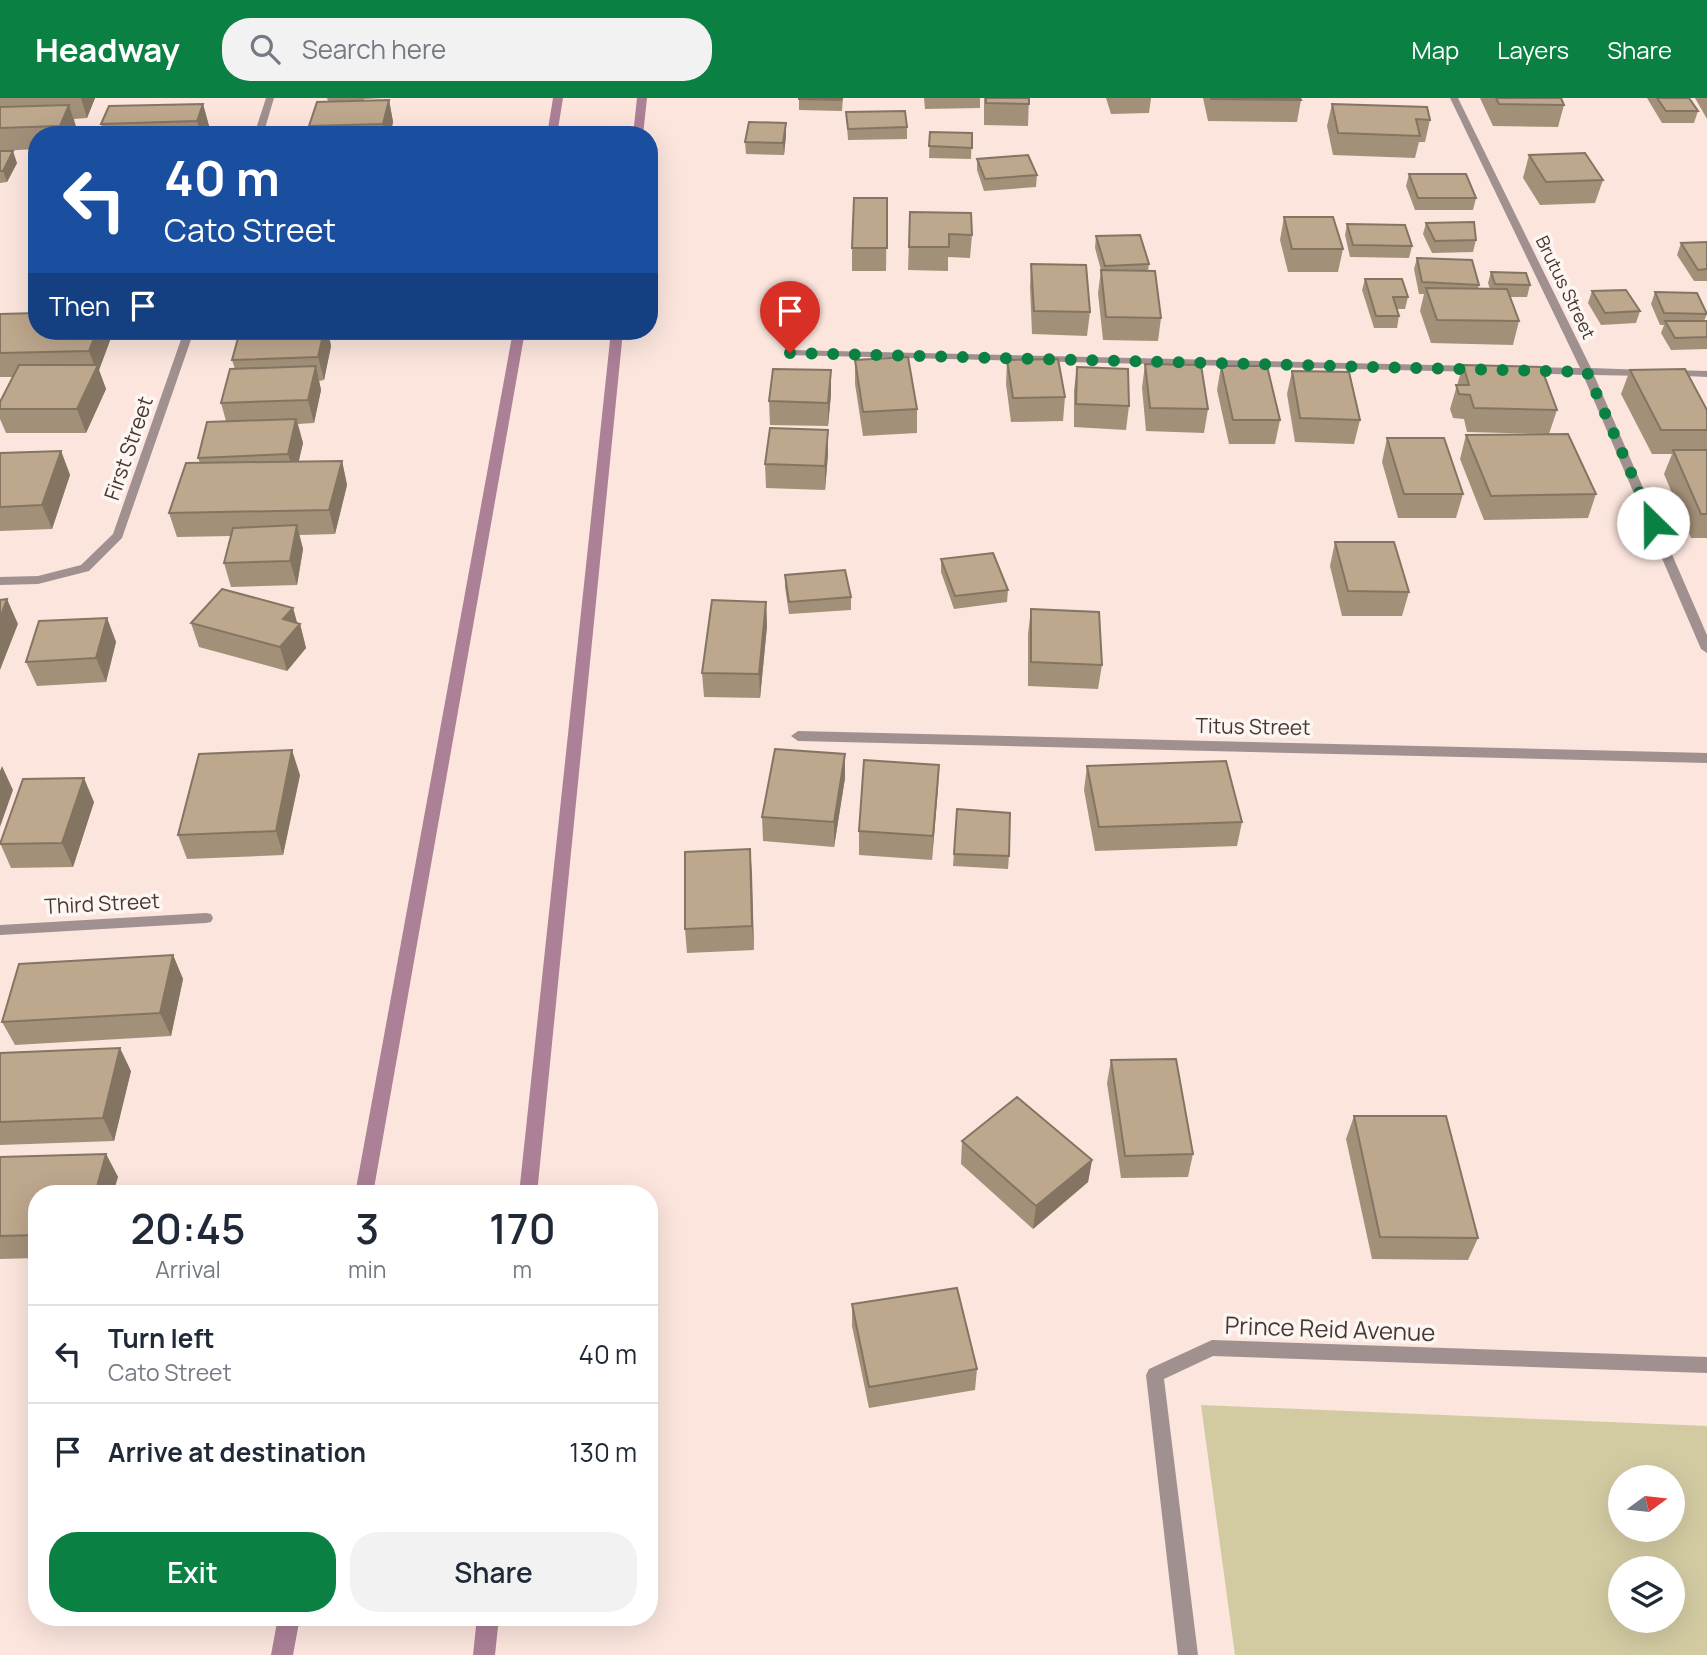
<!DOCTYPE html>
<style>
body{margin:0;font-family:Manrope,sans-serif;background:#f2f2f3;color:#1f2937;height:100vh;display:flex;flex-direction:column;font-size:26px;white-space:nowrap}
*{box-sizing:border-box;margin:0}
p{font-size:23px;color:#747a83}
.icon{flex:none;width:38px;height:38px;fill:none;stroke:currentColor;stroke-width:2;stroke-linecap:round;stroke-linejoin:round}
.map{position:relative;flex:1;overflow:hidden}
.details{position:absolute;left:28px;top:1087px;width:630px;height:441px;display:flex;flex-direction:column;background:#fff;border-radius:28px;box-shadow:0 7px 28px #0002}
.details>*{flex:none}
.banner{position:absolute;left:28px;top:28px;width:630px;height:214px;border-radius:28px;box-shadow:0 7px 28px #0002;background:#1a4fa0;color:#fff;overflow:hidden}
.needle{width:46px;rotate:75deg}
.fabs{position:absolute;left:1608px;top:1367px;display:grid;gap:14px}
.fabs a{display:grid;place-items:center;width:77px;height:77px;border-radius:50%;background:#fff;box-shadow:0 7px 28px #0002;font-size:35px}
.pin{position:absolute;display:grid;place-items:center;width:60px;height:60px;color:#fff;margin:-72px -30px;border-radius:50% 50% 50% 0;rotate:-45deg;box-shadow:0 0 7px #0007}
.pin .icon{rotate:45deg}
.me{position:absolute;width:77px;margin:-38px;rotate:337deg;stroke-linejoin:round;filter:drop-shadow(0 0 5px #0008)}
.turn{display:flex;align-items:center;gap:24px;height:147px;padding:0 21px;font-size:32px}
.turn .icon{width:91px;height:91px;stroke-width:2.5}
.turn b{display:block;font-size:49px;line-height:60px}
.then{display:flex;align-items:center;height:66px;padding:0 21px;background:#0003;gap:14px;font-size:26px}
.eta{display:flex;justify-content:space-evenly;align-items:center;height:119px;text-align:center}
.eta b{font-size:42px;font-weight:600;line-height:49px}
.primary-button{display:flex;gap:14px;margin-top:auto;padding:14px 21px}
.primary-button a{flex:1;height:80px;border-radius:28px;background:#0b8043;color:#fff;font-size:28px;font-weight:600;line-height:80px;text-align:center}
.primary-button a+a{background:#f2f2f3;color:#1f2937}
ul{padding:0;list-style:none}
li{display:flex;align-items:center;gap:21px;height:98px;padding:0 21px;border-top:2px solid #e0e1e3}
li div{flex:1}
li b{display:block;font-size:26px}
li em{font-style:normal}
header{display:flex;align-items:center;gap:42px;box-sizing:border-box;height:98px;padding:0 35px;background:#0b8043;color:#fff}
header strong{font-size:33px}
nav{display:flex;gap:38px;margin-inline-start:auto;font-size:24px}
.search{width:490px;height:63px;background:#f2f2f3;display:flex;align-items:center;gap:18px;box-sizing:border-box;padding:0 24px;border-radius:28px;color:#747a83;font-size:26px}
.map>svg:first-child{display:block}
.green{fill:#d2cba2;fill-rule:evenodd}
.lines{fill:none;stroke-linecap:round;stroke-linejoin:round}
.stream{fill:#ac8097;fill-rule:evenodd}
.street{fill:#a09090;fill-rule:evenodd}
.wall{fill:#a39079}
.shaded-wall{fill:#847563}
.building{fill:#bda78d;stroke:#847563;stroke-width:2}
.route{stroke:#0b8043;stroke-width:12;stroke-dasharray:0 21.6}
.labels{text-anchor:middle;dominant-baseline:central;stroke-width:7;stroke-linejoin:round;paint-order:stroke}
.far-street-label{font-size:18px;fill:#463832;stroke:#fdf6f3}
.street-label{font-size:21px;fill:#463832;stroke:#fdf6f3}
.near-street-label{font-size:24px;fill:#463832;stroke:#fdf6f3}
</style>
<header>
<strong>Headway</strong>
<div class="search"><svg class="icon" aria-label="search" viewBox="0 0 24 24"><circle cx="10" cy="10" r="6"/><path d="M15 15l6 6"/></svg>Search here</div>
<nav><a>Map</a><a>Layers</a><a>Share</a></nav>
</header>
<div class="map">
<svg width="1707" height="1557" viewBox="0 0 1707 1557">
<rect width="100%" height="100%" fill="#fbe5dd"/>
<path class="green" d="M 1201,1307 L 1707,1328 L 1707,1557 L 1235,1557 ZM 1620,1379 L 1673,1379 L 1673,1432 L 1620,1432 ZM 1620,1470 L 1673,1470 L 1673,1522 L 1620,1522 Z"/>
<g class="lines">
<path class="stream" d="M 553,0 L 563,0 L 557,37 L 547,37 Z
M 637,0 L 647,0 L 643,37 L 633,37 Z
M 513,233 L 525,233 L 373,1096 L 355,1096 Z
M 611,233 L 623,233 L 537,1096 L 519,1096 Z
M 278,1519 L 300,1519 L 293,1557 L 271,1557 Z
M 477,1519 L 499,1519 L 495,1557 L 473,1557 Z"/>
<path class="street" d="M 266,0 L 274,0 L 263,37 L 254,37 Z
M 1450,0 L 1458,0 L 1591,270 L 1646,272 L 1651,275 L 1646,278 L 1594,277 L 1707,537 L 1707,555 L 1701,551 L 1583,277 L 1523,275 L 1518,272 L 1523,269 L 1580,270 Z
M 184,233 L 194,233 L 122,440 L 89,473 L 38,486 L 0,487 L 0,479 L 38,478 L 81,467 L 113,436 Z
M 790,252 L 1478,268 L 1483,271 L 1478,274 L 786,257 L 785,255 Z
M 1670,272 L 1707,273 L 1707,279 L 1666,277 L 1666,273 Z
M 798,633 L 1707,655 L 1707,665 L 798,643 L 791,638 Z
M 206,815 L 211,816 L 213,820 L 211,824 L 206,825 L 0,837 L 0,827 Z
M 1212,1242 L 1707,1259 L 1707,1275 L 1213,1258 L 1164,1281 L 1198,1557 L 1178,1557 L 1146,1277 L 1149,1271 Z"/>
</g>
<path class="wall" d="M 0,0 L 95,0 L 87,20 L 74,21 L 76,29 L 73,37 L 37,37 L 37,51 L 0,53 Z
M 327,0 L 382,0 L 364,1 L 364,3 L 389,2 L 393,24 L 390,37 L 311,37 L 309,28 L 328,3 Z
M 799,0 L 843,0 L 842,13 L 799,12 Z
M 924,0 L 980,0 L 980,10 L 925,11 Z
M 984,0 L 1029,0 L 1028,28 L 984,27 Z
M 1106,0 L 1151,0 L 1149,15 L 1111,16 Z
M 1203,0 L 1300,0 L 1301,2 L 1297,24 L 1208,23 Z
M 1480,0 L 1561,0 L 1564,7 L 1558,29 L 1493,28 Z
M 1647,0 L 1689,0 L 1698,13 L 1694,25 L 1662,25 Z
M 1695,0 L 1707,0 L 1707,21 Z
M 203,6 L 209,28 L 206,37 L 88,37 L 104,35 L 101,26 Z
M 1332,6 L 1430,22 L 1425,44 L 1419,44 L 1415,60 L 1333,57 L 1327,28 Z
M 846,14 L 907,29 L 907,41 L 848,42 Z
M 930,34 L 972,35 L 971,61 L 929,60 Z
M 786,37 L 784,57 L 746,56 L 745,44 Z
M 0,53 L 17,65 L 7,84 L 0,85 Z
M 1529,57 L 1603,82 L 1595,105 L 1540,107 L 1523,80 Z
M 977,61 L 1037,77 L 1036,89 L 984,93 L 977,72 Z
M 1409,76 L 1476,100 L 1473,112 L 1415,112 L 1406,88 Z
M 887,100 L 886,173 L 852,173 L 852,150 Z
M 910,114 L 972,137 L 970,160 L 948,159 L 948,173 L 908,172 Z
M 1284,119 L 1343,151 L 1338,174 L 1288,174 L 1280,142 Z
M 1426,125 L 1476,142 L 1473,154 L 1432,155 L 1423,136 Z
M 1347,126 L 1412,148 L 1409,160 L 1350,159 L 1345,137 Z
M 1096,138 L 1149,166 L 1148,173 L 1161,220 L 1158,243 L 1103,242 L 1098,195 L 1101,172 L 1095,150 Z
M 1707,144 L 1707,183 L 1694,183 L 1677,157 L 1681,145 Z
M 1417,160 L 1479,187 L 1478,190 L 1490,191 L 1488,185 L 1491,174 L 1530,187 L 1527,199 L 1510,199 L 1519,223 L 1513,247 L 1431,245 L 1420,213 L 1424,196 L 1419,196 L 1414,171 Z
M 1031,166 L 1090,214 L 1087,238 L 1032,236 L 1030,189 Z
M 1365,181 L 1408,199 L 1405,211 L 1397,211 L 1399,218 L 1397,230 L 1374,230 L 1362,192 Z
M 1592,193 L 1640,213 L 1636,225 L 1601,227 L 1588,205 Z
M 1655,194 L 1707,216 L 1704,223 L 1707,223 L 1707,251 L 1671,252 L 1661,235 L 1664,227 L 1660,227 L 1651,206 Z
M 0,216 L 112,237 L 99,272 L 106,291 L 86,335 L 6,335 L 0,321 L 0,304 L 13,279 L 0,279 Z
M 240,233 L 339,233 L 338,237 L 329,238 L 331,248 L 324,282 L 319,283 L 321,292 L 314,325 L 298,326 L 303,345 L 298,364 L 342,363 L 347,387 L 335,436 L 299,437 L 303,451 L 297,487 L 231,489 L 224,465 L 231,438 L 177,439 L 169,415 L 200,365 L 198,360 L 226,323 L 221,305 L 235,271 L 232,262 Z
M 855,262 L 917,311 L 917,335 L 863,338 L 855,286 Z
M 1007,262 L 1065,299 L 1063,323 L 1011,324 L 1006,286 Z
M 1145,266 L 1208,311 L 1204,335 L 1146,333 L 1142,290 Z
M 1463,267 L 1557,312 L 1549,336 L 1467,334 L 1464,321 L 1453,320 L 1450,311 Z
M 1221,268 L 1280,322 L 1275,346 L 1229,346 L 1217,292 Z
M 1077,269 L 1129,308 L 1126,332 L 1074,329 L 1074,292 Z
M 1630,272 L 1707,312 L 1707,440 L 1691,440 L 1664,376 L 1672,356 L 1652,356 L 1621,296 Z
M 1292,273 L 1360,322 L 1354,346 L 1295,344 L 1287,296 Z
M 831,296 L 828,328 L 770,327 L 769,303 Z
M 828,332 L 828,356 L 825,392 L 766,390 L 765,366 Z
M 1466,337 L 1596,396 L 1588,420 L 1484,422 L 1460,361 Z
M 1387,340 L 1463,396 L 1456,420 L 1398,420 L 1382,364 Z
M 61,353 L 70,377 L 52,431 L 0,433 L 0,355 Z
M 1335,444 L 1409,494 L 1402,518 L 1342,518 L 1330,468 Z
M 941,461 L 1008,492 L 1007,504 L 954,511 L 941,474 Z
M 785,477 L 851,499 L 851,512 L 789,516 L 785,489 Z
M 766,504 L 767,528 L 760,600 L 704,599 L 702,575 Z
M 293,510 L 297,525 L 300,526 L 306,550 L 287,573 L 199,549 L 191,525 Z
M 1031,511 L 1102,567 L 1098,591 L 1028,588 L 1028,536 Z
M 107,520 L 116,544 L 106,584 L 37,588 L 26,564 Z
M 939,667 L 932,762 L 859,757 L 859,733 Z
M 1087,668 L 1242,724 L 1237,748 L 1095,753 L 1084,692 Z
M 300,677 L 283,757 L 187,761 L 178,737 Z
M 845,680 L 834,749 L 763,743 L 762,719 Z
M 94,704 L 73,769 L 11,770 L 0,745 Z
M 957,711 L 1009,758 L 1008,771 L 953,768 Z
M 750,751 L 754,852 L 687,855 L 685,831 Z
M 173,857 L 183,881 L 171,938 L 15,947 L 2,924 Z
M 0,955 L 131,973 L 114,1043 L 0,1047 Z
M 1111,962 L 1193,1056 L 1188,1079 L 1121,1080 L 1107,985 Z
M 1354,1018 L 1478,1140 L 1468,1162 L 1372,1161 L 1346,1041 Z
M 962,1043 L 1092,1062 L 1088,1084 L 1033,1131 L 961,1066 Z
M 106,1056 L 118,1079 L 37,1096 L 37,1160 L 0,1161 L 0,1059 Z
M 852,1206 L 977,1271 L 975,1292 L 869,1310 L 852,1228 Z"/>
<path class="shaded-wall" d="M 81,0 L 95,0 L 87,20 Z
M 389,2 L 393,24 L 390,37 L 385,37 L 383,26 Z
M 203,6 L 209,28 L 206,37 L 201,37 L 197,23 Z
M 69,7 L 76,29 L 73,37 L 63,37 L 60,28 Z
M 786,25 L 786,37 L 784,57 L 783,45 Z
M 13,53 L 17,65 L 7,84 L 3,73 Z
M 97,233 L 111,233 L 112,237 L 99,272 L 106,291 L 86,335 L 77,311 L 96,272 L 89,253 Z
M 324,233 L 328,233 L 331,248 L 324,282 L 318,259 Z
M 316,268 L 321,292 L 314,325 L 308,302 Z
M 831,272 L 831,296 L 828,328 L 828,305 Z
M 296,321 L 303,345 L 295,380 L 288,356 Z
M 828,332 L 828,356 L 825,392 L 825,368 Z
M 61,353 L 70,377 L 52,431 L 42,407 Z
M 342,363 L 347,387 L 335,436 L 329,412 Z
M 297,427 L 303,451 L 297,487 L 290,463 Z
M 7,501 L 18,526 L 0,572 L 0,520 Z
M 766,504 L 767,528 L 760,600 L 759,576 Z
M 293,510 L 298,528 L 300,526 L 306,550 L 287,573 L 280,549 L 283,521 Z
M 107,520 L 116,544 L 106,584 L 96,560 Z
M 292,652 L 300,677 L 283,757 L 276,733 Z
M 845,656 L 845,680 L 834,749 L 834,724 Z
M 939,667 L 938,691 L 932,762 L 933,738 Z
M 2,668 L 13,692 L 0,729 L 0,673 Z
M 84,680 L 94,704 L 73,769 L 62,745 Z
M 750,751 L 752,775 L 754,852 L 752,828 Z
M 173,857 L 183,881 L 171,938 L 160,915 Z
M 120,950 L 131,973 L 114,1043 L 103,1020 Z
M 106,1056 L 118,1079 L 113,1096 L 95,1096 Z
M 1092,1062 L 1088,1084 L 1033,1131 L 1036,1108 Z"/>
<path class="building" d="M 799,0 L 842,0 L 841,2 L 799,1 Z
M 986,0 L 1029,0 L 1029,6 L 986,5 Z
M 1211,0 L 1300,0 L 1301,2 L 1211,1 Z
M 1496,0 L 1561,0 L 1564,7 L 1499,6 Z
M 1657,0 L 1689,0 L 1698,13 L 1666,13 Z
M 389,2 L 383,26 L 309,28 L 317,4 Z
M 203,6 L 197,23 L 101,26 L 109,8 Z
M 1332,6 L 1427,9 L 1430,22 L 1416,21 L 1420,38 L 1338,35 Z
M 69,7 L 60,28 L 0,30 L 0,9 Z
M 905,13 L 907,29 L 848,31 L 846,14 Z
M 749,24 L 786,25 L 783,45 L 745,44 Z
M 183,34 L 182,37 L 88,37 L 89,35 Z
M 930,34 L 972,35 L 972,50 L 929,48 Z
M 386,35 L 386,37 L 321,37 Z
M 0,53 L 13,53 L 3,73 L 0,73 Z
M 1585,55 L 1603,82 L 1546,84 L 1529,57 Z
M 1028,57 L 1037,77 L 985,81 L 977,61 Z
M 1409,76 L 1466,76 L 1476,100 L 1418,100 Z
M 854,100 L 887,100 L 887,150 L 852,150 Z
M 910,114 L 971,115 L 972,137 L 949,136 L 949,149 L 909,149 Z
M 1284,119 L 1333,119 L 1343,151 L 1292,151 Z
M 1474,124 L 1476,142 L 1435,143 L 1426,125 Z
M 1347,126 L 1405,127 L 1412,148 L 1353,147 Z
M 1140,137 L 1149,166 L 1105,168 L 1096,138 Z
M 1707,144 L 1707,171 L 1698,172 L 1681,145 Z
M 1417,160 L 1472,162 L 1479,187 L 1422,184 Z
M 1031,166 L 1086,167 L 1090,214 L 1034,213 Z
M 1101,172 L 1155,173 L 1161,220 L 1106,219 Z
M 1491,174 L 1526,175 L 1530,187 L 1495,186 Z
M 1365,181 L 1402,181 L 1408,199 L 1393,199 L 1399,218 L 1376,218 Z
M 1426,190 L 1507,191 L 1519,223 L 1437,222 Z
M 1626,192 L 1640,213 L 1605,215 L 1592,193 Z
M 1655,194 L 1697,195 L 1707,216 L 1664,215 Z
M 37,215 L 37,233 L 97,233 L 89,253 L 0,255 L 0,216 Z
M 1665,223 L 1707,223 L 1707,239 L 1675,240 Z
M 240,233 L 324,233 L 318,259 L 232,262 Z
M 908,259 L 917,311 L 863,314 L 855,262 Z
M 1058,261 L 1065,299 L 1013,300 L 1007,262 Z
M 1145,266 L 1201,267 L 1208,311 L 1150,310 Z
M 19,267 L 98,267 L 77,311 L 0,311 L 0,304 Z
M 1463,267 L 1541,269 L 1557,312 L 1474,310 L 1470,297 L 1459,296 L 1456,287 L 1469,287 Z
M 316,268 L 308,302 L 221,305 L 230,271 Z
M 1221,268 L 1267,268 L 1280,322 L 1233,322 Z
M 1077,269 L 1128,271 L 1129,308 L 1076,306 Z
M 773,271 L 831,272 L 828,305 L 769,303 Z
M 1685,271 L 1707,312 L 1707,332 L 1661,332 L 1630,272 Z
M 1292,273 L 1349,274 L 1360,322 L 1300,320 Z
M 296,321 L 288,356 L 198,360 L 207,324 Z
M 770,330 L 828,332 L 825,368 L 765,366 Z
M 1568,336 L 1596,396 L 1491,398 L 1466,337 Z
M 1387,340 L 1444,340 L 1463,396 L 1404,396 Z
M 1673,352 L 1707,352 L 1707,416 L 1701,416 Z
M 61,353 L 42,407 L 0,409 L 0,355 Z
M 342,363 L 329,412 L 169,415 L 186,365 Z
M 297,427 L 290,463 L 224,465 L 233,430 Z
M 1335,444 L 1394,444 L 1409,494 L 1348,493 Z
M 993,455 L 1008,492 L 955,498 L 941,461 Z
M 845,472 L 851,499 L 789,504 L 785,477 Z
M 222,491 L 293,510 L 283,521 L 300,526 L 280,549 L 191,525 Z
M 7,501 L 0,520 L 0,502 Z
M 712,502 L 766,504 L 759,576 L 702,575 Z
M 1031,511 L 1099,514 L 1102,567 L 1031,564 Z
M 107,520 L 96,560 L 26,564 L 39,523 Z
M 775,651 L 845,656 L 834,724 L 762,719 Z
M 292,652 L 276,733 L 178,737 L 199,656 Z
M 864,662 L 939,667 L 933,738 L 859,733 Z
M 1226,663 L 1242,724 L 1099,729 L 1087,668 Z
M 84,680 L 62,745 L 0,746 L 23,681 Z
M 957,711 L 1010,715 L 1009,758 L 954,756 Z
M 750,751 L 752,828 L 685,831 L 685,754 Z
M 173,857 L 160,915 L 2,924 L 19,866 Z
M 120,950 L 103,1020 L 0,1024 L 0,955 Z
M 1176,961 L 1193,1056 L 1125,1058 L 1111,962 Z
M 1017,999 L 1092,1062 L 1036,1108 L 962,1043 Z
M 1354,1018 L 1446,1018 L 1478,1140 L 1380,1139 Z
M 106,1056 L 95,1096 L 37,1096 L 37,1137 L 0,1138 L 0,1059 Z
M 957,1190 L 977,1271 L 869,1289 L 852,1206 Z"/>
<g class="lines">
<path class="route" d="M 790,255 L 1587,274 L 1653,425"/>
</g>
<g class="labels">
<g class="far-street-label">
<text transform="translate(1566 189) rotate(64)">Brutus Street</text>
</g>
<g class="street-label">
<text transform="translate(128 350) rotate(-71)">First Street</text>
<text transform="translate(1253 628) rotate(1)">Titus Street</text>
<text transform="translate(102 805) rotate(-3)">Third Street</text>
</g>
<g class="near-street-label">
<text transform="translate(1330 1230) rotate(2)">Prince Reid Avenue</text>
</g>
</g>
</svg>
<div class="fabs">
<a><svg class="needle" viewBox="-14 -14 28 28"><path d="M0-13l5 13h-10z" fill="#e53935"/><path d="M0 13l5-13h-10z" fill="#747a83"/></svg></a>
<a><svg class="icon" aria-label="layers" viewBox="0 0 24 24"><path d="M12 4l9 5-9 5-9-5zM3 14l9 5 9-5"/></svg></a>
</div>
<div class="pin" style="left:790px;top:255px;background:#d93025"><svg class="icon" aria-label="arrive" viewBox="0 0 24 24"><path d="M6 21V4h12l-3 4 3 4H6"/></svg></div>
<svg class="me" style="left:1653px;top:425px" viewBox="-20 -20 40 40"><circle r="19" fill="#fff"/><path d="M0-13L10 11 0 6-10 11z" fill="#0b8043"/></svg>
<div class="banner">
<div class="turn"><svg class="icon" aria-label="left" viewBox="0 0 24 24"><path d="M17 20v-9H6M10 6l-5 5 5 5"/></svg><div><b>40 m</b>Cato Street</div></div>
<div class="then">Then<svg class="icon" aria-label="arrive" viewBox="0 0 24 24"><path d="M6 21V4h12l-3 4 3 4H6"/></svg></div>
</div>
<section class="details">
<div class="eta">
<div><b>20:45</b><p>Arrival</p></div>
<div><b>3</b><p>min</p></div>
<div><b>170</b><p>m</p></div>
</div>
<ul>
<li><svg class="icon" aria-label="left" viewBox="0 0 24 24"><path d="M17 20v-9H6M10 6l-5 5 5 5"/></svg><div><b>Turn left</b><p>Cato Street</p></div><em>40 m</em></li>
<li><svg class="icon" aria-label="arrive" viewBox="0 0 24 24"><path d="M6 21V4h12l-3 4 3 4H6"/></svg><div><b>Arrive at destination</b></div><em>130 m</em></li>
</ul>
<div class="primary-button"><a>Exit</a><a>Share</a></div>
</section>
</div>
